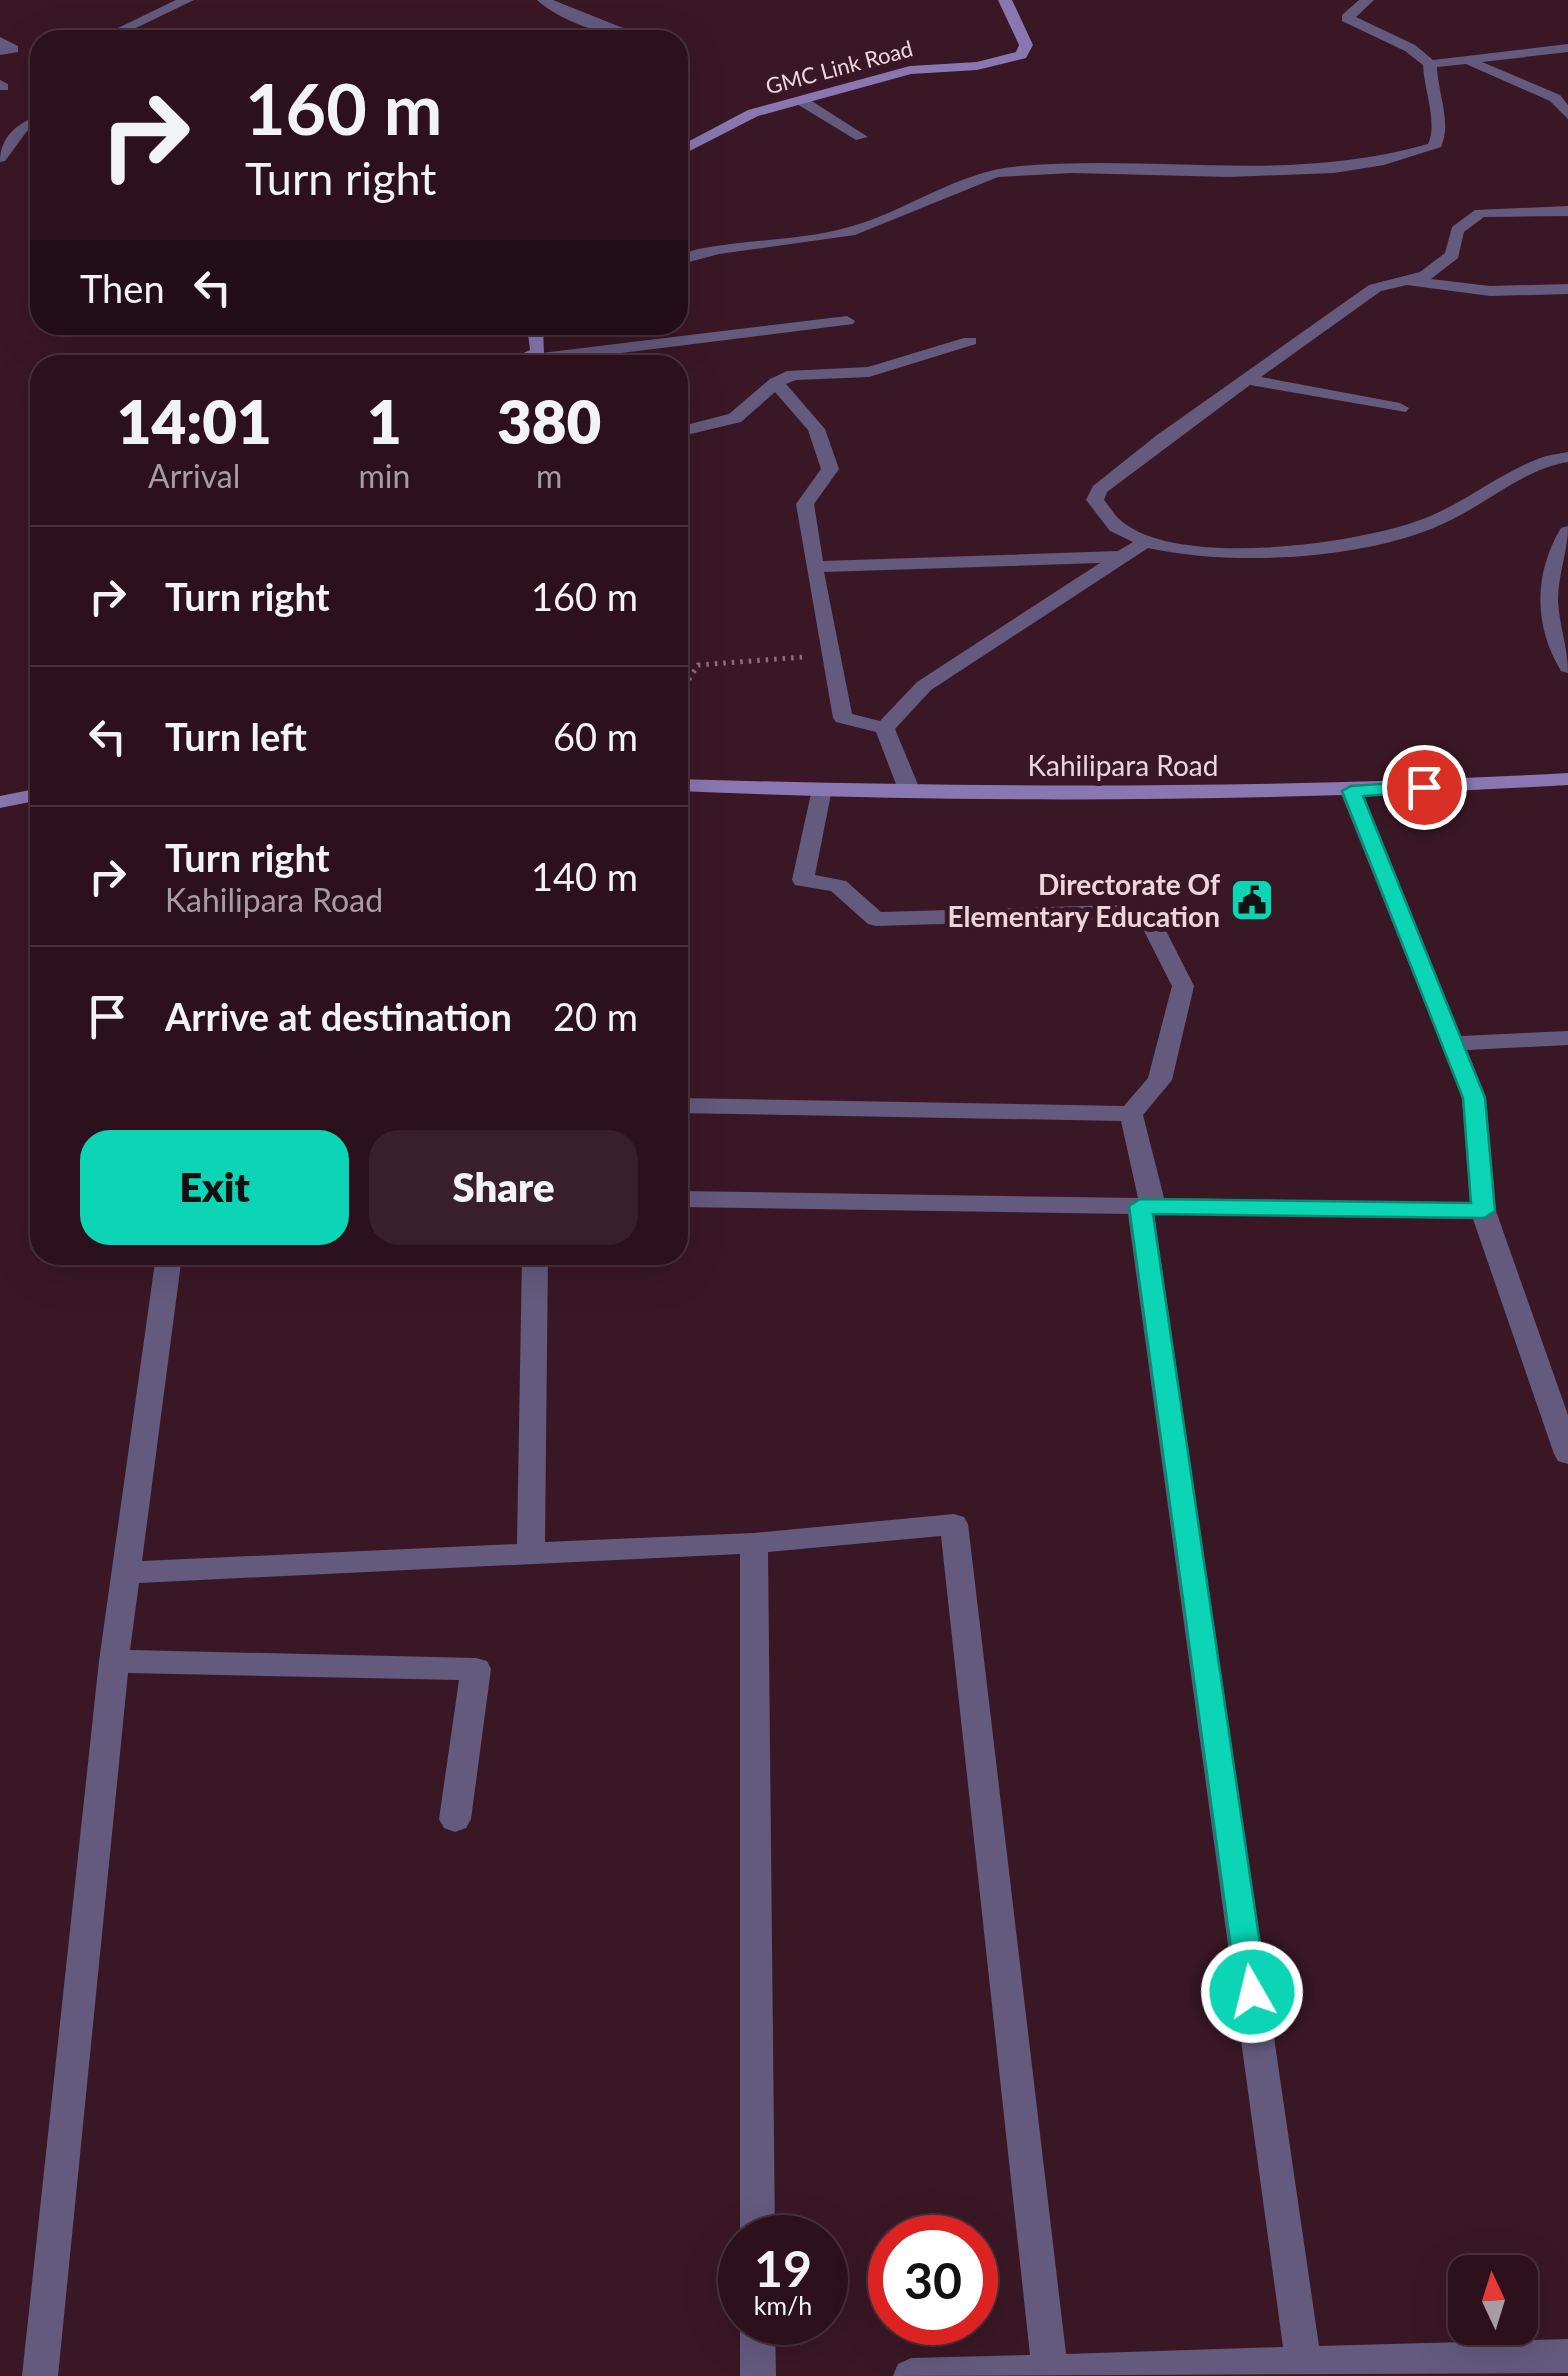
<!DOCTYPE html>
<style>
body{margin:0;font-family:Lato,sans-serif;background:#381f29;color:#f1f3f6;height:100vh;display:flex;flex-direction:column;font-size:38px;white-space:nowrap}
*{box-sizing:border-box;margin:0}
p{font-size:32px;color:#a69da3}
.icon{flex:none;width:55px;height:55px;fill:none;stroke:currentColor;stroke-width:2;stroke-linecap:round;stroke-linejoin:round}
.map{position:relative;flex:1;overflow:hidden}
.side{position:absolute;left:30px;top:355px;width:658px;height:910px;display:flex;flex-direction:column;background:#2c111c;border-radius:30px;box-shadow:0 10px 40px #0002,0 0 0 2px #48313b}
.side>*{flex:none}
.top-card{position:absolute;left:30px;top:30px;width:658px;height:305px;border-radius:30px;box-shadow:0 10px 40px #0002,0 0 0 2px #48313b;background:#2c111c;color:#f1f3f6;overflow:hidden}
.needle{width:65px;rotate:356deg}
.controls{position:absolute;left:1448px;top:2255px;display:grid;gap:20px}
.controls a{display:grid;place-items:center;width:90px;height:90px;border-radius:20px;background:#2c111c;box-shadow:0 10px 40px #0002,0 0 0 2px #48313b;font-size:50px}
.speed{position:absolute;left:718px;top:2215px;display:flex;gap:20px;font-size:50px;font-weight:700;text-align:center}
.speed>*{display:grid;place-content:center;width:130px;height:130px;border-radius:50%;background:#2c111c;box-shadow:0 10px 40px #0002,0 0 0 2px #48313b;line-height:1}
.speed small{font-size:25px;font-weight:400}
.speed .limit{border:15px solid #d22;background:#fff;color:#111}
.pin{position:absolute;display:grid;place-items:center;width:85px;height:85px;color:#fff;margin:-42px;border:5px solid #fff;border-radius:50%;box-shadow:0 2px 10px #0007}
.me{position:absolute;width:110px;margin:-55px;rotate:352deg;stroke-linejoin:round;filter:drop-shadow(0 0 8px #0008)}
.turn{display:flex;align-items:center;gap:35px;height:210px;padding:0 50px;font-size:45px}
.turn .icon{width:130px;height:130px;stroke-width:2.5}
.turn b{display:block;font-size:70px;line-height:85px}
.then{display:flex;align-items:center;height:95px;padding:0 50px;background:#0003;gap:20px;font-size:38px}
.eta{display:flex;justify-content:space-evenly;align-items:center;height:170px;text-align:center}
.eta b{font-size:60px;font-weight:800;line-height:70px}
.primary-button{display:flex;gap:20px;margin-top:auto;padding:20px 50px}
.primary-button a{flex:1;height:115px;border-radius:30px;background:#0bd5b5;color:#111;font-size:40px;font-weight:800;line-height:115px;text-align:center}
.primary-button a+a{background:#381f29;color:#f1f3f6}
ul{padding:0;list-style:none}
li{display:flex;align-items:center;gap:30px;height:140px;padding:0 50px;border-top:2px solid #48313b}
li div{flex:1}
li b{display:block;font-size:38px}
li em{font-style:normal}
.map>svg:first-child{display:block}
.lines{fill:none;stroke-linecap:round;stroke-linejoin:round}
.path{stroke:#8d6f79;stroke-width:5;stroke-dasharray:2.5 6;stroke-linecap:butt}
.street{fill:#645a7e;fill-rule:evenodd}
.secondary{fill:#8877b1;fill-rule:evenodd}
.route{fill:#0bd5b5;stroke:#078a76;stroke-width:2.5}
.labels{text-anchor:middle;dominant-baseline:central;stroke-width:10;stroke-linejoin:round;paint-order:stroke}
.far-street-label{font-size:22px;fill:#edd5dc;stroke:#3a1725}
.street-label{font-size:28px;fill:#edd5dc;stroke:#3a1725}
.poi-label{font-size:28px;font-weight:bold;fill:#edd5dc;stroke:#3a1725;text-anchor:end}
</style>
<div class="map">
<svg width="1568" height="2376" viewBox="0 0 1568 2376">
<rect width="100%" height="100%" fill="#3a1725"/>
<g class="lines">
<path class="path" d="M 681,763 L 684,687 L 698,665 L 804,657"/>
<path class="street" d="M 176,0 L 194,0 L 111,40 L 93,40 Z
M 537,0 L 553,0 L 653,40 C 618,40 563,24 537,0 Z
M 1359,0 L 1374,0 L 1356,17 L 1415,45 L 1433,60 L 1568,44 L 1568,52 L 1482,62 L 1560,95 L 1568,105 L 1568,119 L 1550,101 L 1466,64 L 1437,67 C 1438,94 1452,123 1441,147 L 1384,165 L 1334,173 L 1229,177 L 1072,173 L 998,177 L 855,235 L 719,254 L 678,265 L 678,255 L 698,249 C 748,239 800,241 849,227 C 908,211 957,171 1020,166 C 1161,154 1287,184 1428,144 C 1438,123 1424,90 1423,65 L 1405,51 L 1342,21 L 1342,15 Z
M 0,37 L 18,46 L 18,52 L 0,55 Z
M 0,80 L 8,84 L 8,90 L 0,90 Z
M 797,98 L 807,98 L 868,137 L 856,140 L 797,104 Z
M 40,115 L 40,125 L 27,131 L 5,161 L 0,162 C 0,137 17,123 40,115 Z
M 1568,206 L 1568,216 L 1484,217 L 1464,232 L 1458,258 L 1431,279 L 1490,286 L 1568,284 L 1568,294 L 1490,296 L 1407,285 L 1381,291 L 1261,377 L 1400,403 L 1409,408 L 1406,412 L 1250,385 L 1107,492 L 1104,500 C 1110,507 1116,518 1124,523 C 1182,568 1358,544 1423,519 C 1467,502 1502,471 1546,456 L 1568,452 L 1568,462 C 1525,469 1490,501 1451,520 C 1372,560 1233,567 1148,548 L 931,690 L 895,729 L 921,792 L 917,796 L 910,798 L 899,792 L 876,732 L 836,722 L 833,718 L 796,504 L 821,469 L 808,430 L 775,392 L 741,422 L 678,437 L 678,427 L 729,414 L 770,379 L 787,371 L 868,367 L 964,338 L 976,338 L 976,344 L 869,377 L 796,380 L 786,384 L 825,429 L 839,469 L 814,504 L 823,561 L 1118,551 L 1133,542 L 1110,531 L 1086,500 L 1093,486 L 1157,435 L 1369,285 L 1420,272 L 1445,253 L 1452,227 L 1475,210 ZM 1100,563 L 917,682 L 880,721 L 852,714 L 824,572 Z
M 847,316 L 855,321 L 853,324 L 525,365 L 517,360 L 525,355 Z
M 1568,526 C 1568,552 1558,574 1558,600 C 1559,625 1568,647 1568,673 L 1561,671 C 1533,625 1534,573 1561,528 Z
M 822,783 L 832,789 L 815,875 L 846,881 L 881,912 L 1116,905 L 1158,915 L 1194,986 L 1172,1080 L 1143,1115 L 1164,1198 L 1470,1203 L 1462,1097 L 1340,791 L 1344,787 L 1351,785 L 1362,791 L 1461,1036 L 1568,1031 L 1568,1045 L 1467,1050 L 1486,1097 L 1496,1211 L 1568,1415 L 1568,1464 L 1558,1461 L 1554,1454 L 1473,1219 L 1154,1214 L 1319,2346 L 1568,2339 L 1568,2373 L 893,2376 L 898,2364 L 911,2358 L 1030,2355 L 941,1536 L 768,1552 L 775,2238 L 740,2240 L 740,1554 L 139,1583 L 130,1650 L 476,1658 L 487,1661 L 491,1669 L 471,1819 L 466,1828 L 455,1832 L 444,1828 L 439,1819 L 459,1680 L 128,1673 L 58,2376 L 22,2376 L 99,1661 L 156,1255 L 182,1255 L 142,1561 L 517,1544 L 522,1255 L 548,1255 L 545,1542 L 754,1533 L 954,1514 L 964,1517 L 968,1524 L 1066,2354 L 1283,2347 L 1128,1214 L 678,1207 L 678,1191 L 1138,1198 L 1121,1121 L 678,1113 L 678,1098 L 1124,1106 L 1148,1078 L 1172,986 L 1141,925 L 1116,919 L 876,926 L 868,924 L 831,891 L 795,885 L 792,880 L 812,789 Z
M 740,2319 L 740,2322 L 775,2322 L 776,2376 L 740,2376 Z"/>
<path class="secondary" d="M 998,0 L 1012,0 L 1033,45 L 1026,58 L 977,70 L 911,74 L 758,116 L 678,157 L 678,147 L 748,110 L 910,66 L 977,62 L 1016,52 L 1019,45 Z
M 527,325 L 543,325 L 544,356 L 528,365 L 498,365 L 530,350 Z
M 1568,773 L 1568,785 C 1272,802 974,804 678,791 L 678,779 C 975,788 1271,789 1568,773 Z
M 40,788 L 40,800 L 0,808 L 0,796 Z"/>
</g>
<path class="route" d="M 1424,781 L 1430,783 L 1430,791 L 1363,796 L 1485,1098 L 1495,1211 L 1484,1218 L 1153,1214 L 1267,1992 L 1263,2001 L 1252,2004 L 1241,2001 L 1237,1992 L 1129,1206 L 1140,1199 L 1471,1203 L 1463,1098 L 1342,791 L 1351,786 Z"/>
<defs>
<g id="civic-square" transform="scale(2.25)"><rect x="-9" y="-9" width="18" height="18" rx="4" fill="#0bd5b5" stroke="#3a1725"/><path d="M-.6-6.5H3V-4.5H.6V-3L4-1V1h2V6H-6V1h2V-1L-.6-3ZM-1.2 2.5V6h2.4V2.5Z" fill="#111"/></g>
</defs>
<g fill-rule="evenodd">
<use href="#civic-square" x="1252" y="900"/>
</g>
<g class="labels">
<g class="far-street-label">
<text transform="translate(839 67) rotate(-15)">GMC Link Road</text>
</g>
<g class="street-label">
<text x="1123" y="765">Kahilipara Road</text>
</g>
<g class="poi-label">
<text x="1220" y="884">Directorate Of<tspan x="1220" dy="32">Elementary Education</tspan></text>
</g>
</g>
</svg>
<div class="controls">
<a><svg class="needle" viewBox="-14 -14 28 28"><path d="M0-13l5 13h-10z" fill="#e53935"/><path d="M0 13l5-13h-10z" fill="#a69da3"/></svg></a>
</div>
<div class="speed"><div>19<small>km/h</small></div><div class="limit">30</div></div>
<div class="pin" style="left:1424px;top:787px;background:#d93025"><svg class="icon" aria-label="arrive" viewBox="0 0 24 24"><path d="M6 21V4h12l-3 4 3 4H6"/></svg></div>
<svg class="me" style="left:1252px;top:1992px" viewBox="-20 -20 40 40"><circle r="17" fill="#0bd5b5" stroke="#fff" stroke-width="3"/><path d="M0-11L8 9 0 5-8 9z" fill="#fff"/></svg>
<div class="top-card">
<div class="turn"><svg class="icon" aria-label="right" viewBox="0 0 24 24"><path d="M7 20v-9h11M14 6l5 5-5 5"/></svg><div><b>160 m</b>Turn right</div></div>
<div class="then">Then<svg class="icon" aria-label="left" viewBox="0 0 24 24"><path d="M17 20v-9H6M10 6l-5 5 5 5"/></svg></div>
</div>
<section class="side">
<div class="eta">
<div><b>14:01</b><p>Arrival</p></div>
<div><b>1</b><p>min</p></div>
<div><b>380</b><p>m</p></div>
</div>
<ul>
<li><svg class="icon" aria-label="right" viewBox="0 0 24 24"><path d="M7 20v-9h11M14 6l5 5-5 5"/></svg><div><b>Turn right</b></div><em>160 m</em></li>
<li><svg class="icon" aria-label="left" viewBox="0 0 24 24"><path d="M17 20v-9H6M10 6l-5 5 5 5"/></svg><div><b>Turn left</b></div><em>60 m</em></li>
<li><svg class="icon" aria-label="right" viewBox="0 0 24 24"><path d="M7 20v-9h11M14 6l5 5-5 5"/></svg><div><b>Turn right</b><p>Kahilipara Road</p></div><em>140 m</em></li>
<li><svg class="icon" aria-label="arrive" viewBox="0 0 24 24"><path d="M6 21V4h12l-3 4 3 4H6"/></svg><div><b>Arrive at destination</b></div><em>20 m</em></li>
</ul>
<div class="primary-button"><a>Exit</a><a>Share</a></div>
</section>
</div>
